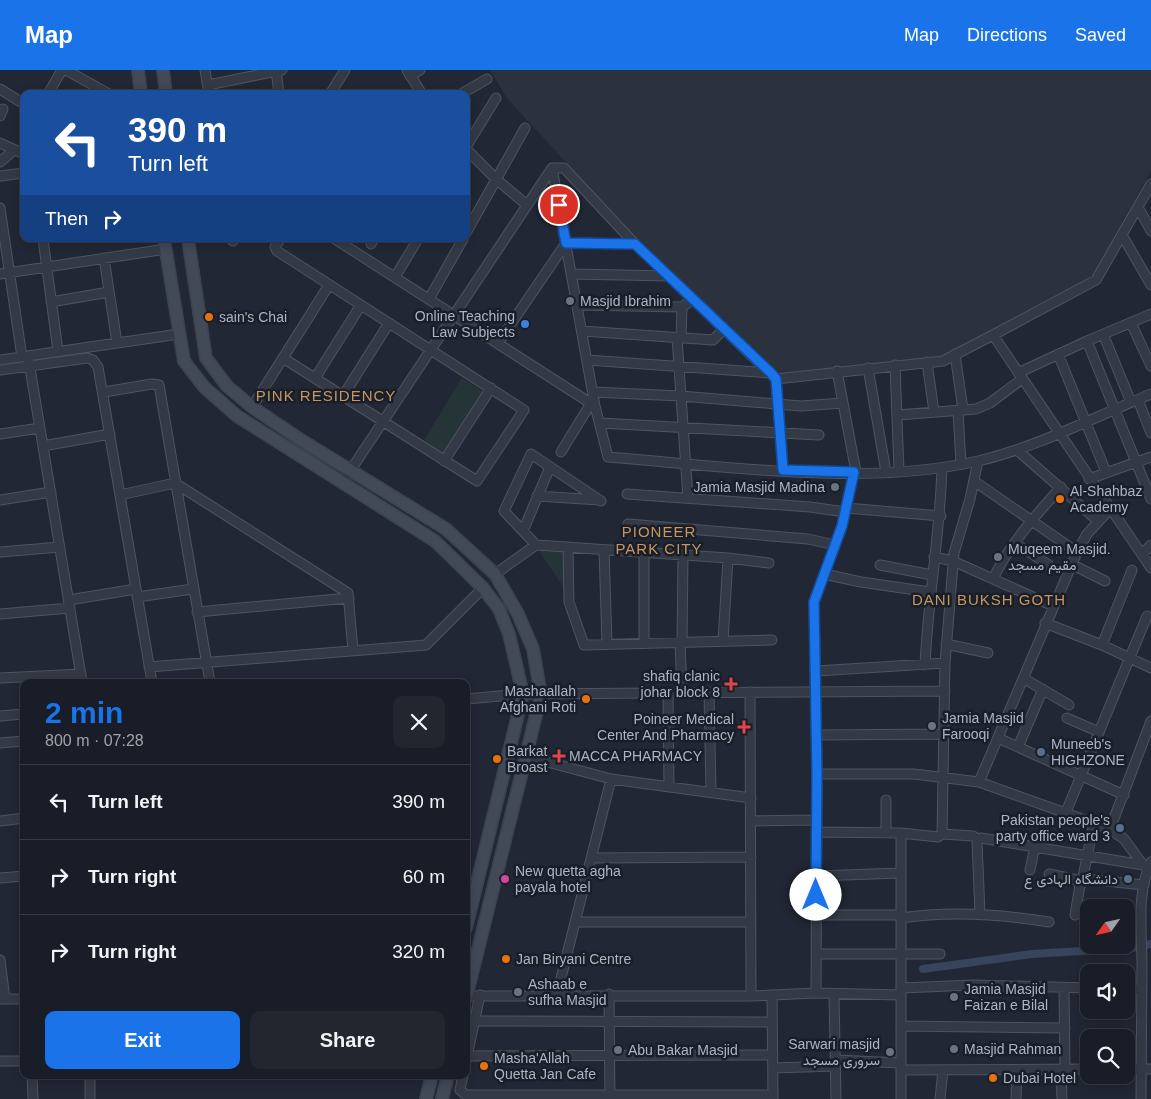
<!DOCTYPE html>
<meta charset="utf-8">
<style>
body{margin:0;font-family:Arial,Vazirmatn,sans-serif;background:#22262f;color:#f1f3f6;height:100vh;display:flex;flex-direction:column;font-size:19px;white-space:nowrap}
*{box-sizing:border-box;margin:0}
p{font-size:16px;color:#9fa2a7}
.icon{flex:none;width:28px;height:28px;fill:none;stroke:currentColor;stroke-width:2;stroke-linecap:round;stroke-linejoin:round}
.map{position:relative;flex:1;overflow:hidden}
.drawer{position:absolute;left:20px;top:609px;width:450px;height:400px;display:flex;flex-direction:column;background:#191d27;border-radius:10px;box-shadow:0 2px 12px #0003,0 0 0 1px #373b44}
.drawer>*{flex:none}
.banner{position:absolute;left:20px;top:20px;width:450px;height:152px;border-radius:10px;box-shadow:0 2px 12px #0003,0 0 0 1px #373b44;background:#1a4fa0;color:#fff;overflow:hidden}
.needle{width:32px;rotate:236deg}
.controls{position:absolute;left:1080px;top:829px;display:grid;gap:10px}
.controls a{display:grid;place-items:center;width:55px;height:55px;border-radius:10px;background:#191d27;box-shadow:0 2px 12px #0003,0 0 0 1px #373b44;font-size:25px}
.pin{position:absolute;display:grid;place-items:center;width:42px;height:42px;color:#fff;margin:-21px;border:2px solid #fff;border-radius:50%;box-shadow:0 1px 5px #0007}
.me{position:absolute;width:55px;margin:-28px;rotate:0deg;stroke-linejoin:round;filter:drop-shadow(0 0 4px #0008)}
.turn{display:flex;align-items:center;gap:18px;height:105px;padding:0 25px;font-size:22px}
.turn .icon{width:65px;height:65px;stroke-width:2.5}
.turn b{display:block;font-size:35px;line-height:42px}
.then{display:flex;align-items:center;height:48px;padding:0 25px;background:#0003;gap:10px;font-size:19px}
.round{display:grid;place-items:center;flex:none;width:52px;height:52px;border-radius:10px;background:#22262f}
.headline{display:flex;align-items:center;justify-content:space-between;height:85px;padding:0 25px}
h1{font-size:30px;font-weight:700;line-height:38px;color:#1a73e8}
.primary-button{display:flex;gap:10px;margin-top:auto;padding:10px 25px}
.primary-button a{flex:1;height:58px;border-radius:10px;background:#1a73e8;color:#fff;font-size:20px;font-weight:700;line-height:58px;text-align:center}
.primary-button a+a{background:#22262f;color:#f1f3f6}
ul{padding:0;list-style:none}
li{display:flex;align-items:center;gap:15px;height:75px;padding:0 25px;border-top:1px solid #373b44}
li div{flex:1}
li b{display:block;font-size:19px}
li em{font-style:normal}
header{display:flex;align-items:center;gap:30px;box-sizing:border-box;height:70px;padding:0 25px;background:#1a73e8;color:#fff}
header strong{font-size:24px}
nav{display:flex;gap:28px;margin-inline-start:auto;font-size:18px}
.map>svg:first-child{display:block}
.airport{fill:#2b323e}
.green{fill:#253537}
.lines{fill:none;stroke-linecap:round;stroke-linejoin:round}
.canal{stroke:#37445c;stroke-width:8}
.minor-casing{stroke:#4e5460;stroke-width:11}
.secondary-casing{stroke:#3d434e;stroke-width:14}
.minor{stroke:#343a45;stroke-width:9}
.secondary{stroke:#424957;stroke-width:11}
.route-casing{stroke:#114b97;stroke-width:12}
.route{stroke:#1a73e8;stroke-width:9}
.worship-dot{fill:#6b7280;stroke:#191f29;stroke-width:2}
.food-dot{fill:#e8710a;stroke:#191f29;stroke-width:2}
.shop-dot{fill:#3f7fe0;stroke:#191f29;stroke-width:2}
.health-dot{fill:#e0444e;stroke:#191f29;stroke-width:2}
.service-dot{fill:#5c6f8a;stroke:#191f29;stroke-width:2}
.hotel-dot{fill:#d1479c;stroke:#191f29;stroke-width:2}
.labels{text-anchor:middle;dominant-baseline:central;stroke-width:5;stroke-linejoin:round;paint-order:stroke}
.poi-label{font-size:14px;fill:#aeb4c2;stroke:#191f29;text-anchor:start}
.neighbourhood-label{font-size:15px;letter-spacing:1px;fill:#c99561;stroke:#191f29}
</style>
<header>
<strong>Map</strong>
<nav><a>Map</a><a>Directions</a><a>Saved</a></nav>
</header>
<div class="map">
<svg width="1151" height="1029" viewBox="0 0 1151 1029">
<rect width="100%" height="100%" fill="#212734"/>
<path class="airport" d="M 490,0 L 1151,0 L 1151,101 L 1093,207 L 943,286 L 776,304 L 652,186 L 506,27 Z"/>
<path class="green" d="M 462,308 L 488,324 L 450,388 L 424,370 Z
M 539,481 L 566,482 L 566,521 Z"/>
<g class="lines">
<path class="canal" d="M 923,899 L 1032,884 L 1132,878 L 1151,874"/>
<g class="minor-casing">
<path id="minor" d="M 66,0 L 109,24
M 205,0 L 209,24
M 276,0 L 279,24
M 407,0 L 422,24
M 410,6 L 420,0
M 208,15 L 282,0
M 0,19 L 24,34
M 48,24 L 62,0
M 330,24 L 345,0
M 461,24 L 487,9
M 0,46 L 3,39
M 0,73 L 24,84
M 466,77 L 496,28
M 466,79 L 496,109 L 527,135
M 0,92 L 14,80
M 552,98 L 595,336 L 608,387 C 724,396 864,417 978,391 C 1038,377 1094,347 1151,324
M 552,98 L 564,98 L 635,174 L 776,309 L 783,400
M 0,106 L 24,103
M 1138,137 L 1151,161
M 0,138 L 22,287
M 466,163 L 525,58
M 1122,165 L 1151,215
M 43,169 L 58,281
M 231,169 L 233,171
M 280,169 L 275,177 L 277,181 L 524,340 L 477,411 L 283,288
M 335,169 L 595,336
M 371,174 L 374,169
M 104,188 L 117,273
M 0,204 L 166,179
M 572,204 L 669,206
M 395,207 L 418,169
M 429,229 L 463,169
M 51,232 L 109,222
M 577,235 L 682,237 L 693,229
M 1131,253 L 1151,296
M 582,261 L 713,270 L 724,259
M 1103,264 L 1131,332
M 993,265 L 1151,498
M 677,268 L 688,428
M 681,268 L 682,237
M 1087,271 L 1151,429
M 498,273 L 566,173 L 635,174
M 955,284 L 963,340
M 1058,284 L 1106,402
M 28,286 L 82,612
M 0,290 L 179,264
M 587,290 L 771,303
M 927,292 L 934,342
M 895,295 L 899,401
M 868,298 L 886,402
M 0,300 L 87,288 L 93,290 L 98,297 L 152,612
M 837,301 L 856,402
M 1018,303 L 1087,271 L 1151,244
M 315,308 L 361,235
M 776,309 L 943,291 L 993,265 L 1096,210 L 1151,114
M 104,322 L 152,314 L 159,315 L 210,612
M 593,322 L 681,326 L 801,336 L 843,333
M 343,326 L 389,253
M 1138,330 L 1151,363
M 252,337 L 329,215
M 958,341 L 961,394
M 897,345 L 976,339 L 990,333 L 1022,309
M 600,353 L 819,365
M 0,364 L 40,358
M 43,376 L 110,364
M 1017,380 L 1098,451
M 561,382 L 591,333
M 444,391 L 491,318
M 1089,409 L 1151,387
M 974,411 L 1077,482
M 342,413 L 552,98
M 627,424 L 810,437 L 845,442
M 120,425 L 175,413 L 348,523 L 353,581
M 537,426 L 599,430
M 0,430 L 51,422
M 846,438 L 941,446
M 628,454 L 808,469 L 835,475
M 523,461 L 550,397
M 1015,473 L 1049,495
M 536,475 L 504,441 L 531,384 L 601,431
M 568,477 L 569,532 L 584,575 L 772,570
M 604,480 L 607,574
M 0,482 L 60,477
M 1142,484 L 1151,475
M 934,487 L 953,491 L 1053,536
M 1071,494 L 1105,511
M 880,495 L 932,505
M 495,504 L 536,475 L 728,488 L 769,493
M 824,504 L 861,512 L 930,522
M 993,509 C 1009,475 1036,445 1061,417
M 137,527 L 193,519
M 69,530 L 136,519
M 197,542 L 349,528
M 0,544 L 70,538
M 1045,553 L 1102,575 L 1151,598
M 723,571 L 728,488
M 680,572 L 682,623
M 682,572 L 683,485
M 644,573 L 644,483
M 946,574 L 988,583
M 1102,575 L 1132,500
M 925,595 C 928,529 940,464 942,398
M 149,597 L 426,575 L 483,518
M 816,601 L 945,593
M 0,608 L 81,604
M 1023,608 L 1069,635
M 709,622 L 711,722
M 750,622 L 751,926
M 668,623 L 669,717
M 466,629 L 523,624 L 945,621
M 0,646 L 24,644
M 1067,648 L 1099,662
M 816,665 L 945,664
M 998,668 L 1124,725
M 0,673 L 24,671
M 1018,677 L 1043,619
M 525,686 L 611,709 L 751,728
M 817,704 L 914,704 L 979,712 L 1110,759 L 1124,769 L 1143,795 L 1148,799
M 979,712 L 1077,482 L 1087,464 L 1110,439
M 886,730 L 886,763
M 1066,742 L 1147,546
M 0,751 L 24,748
M 751,751 L 816,750
M 1110,759 L 1151,651
M 816,762 L 901,763 L 938,767 L 942,764 L 945,593 L 954,483 L 970,429 L 978,391
M 942,764 L 973,766 L 978,769
M 591,788 L 751,787
M 1030,800 L 1035,776
M 1049,804 L 1082,811 L 1094,753
M 816,806 L 901,803
M 0,808 L 24,806
M 466,812 L 476,815
M 980,844 L 977,771 L 981,768 L 1143,795
M 816,845 L 901,845
M 1075,845 L 1080,815 L 1086,809 L 1144,815
M 901,848 C 950,841 1000,844 1049,852
M 575,852 L 750,852
M 816,884 L 940,884
M 0,890 L 5,929
M 901,918 L 973,915 L 1089,918
M 1064,918 L 1065,999
M 1126,919 L 1142,919
M 816,923 L 817,704 L 814,532 L 842,456 L 854,402
M 557,924 L 611,709
M 609,924 L 610,1029
M 834,924 L 836,1029
M 772,925 L 773,1029
M 467,926 L 751,926 L 816,923 L 901,925
M 0,929 L 24,929
M 475,951 L 772,952
M 901,956 L 1065,958
M 467,986 L 773,985
M 836,990 L 901,993
M 0,991 L 24,991
M 466,991 L 480,925
M 773,998 L 836,996
M 1061,999 L 1062,1029
M 1126,999 L 1151,999
M 901,1000 L 1089,999
M 32,1005 L 33,1029
M 463,1005 L 460,1020 L 466,1025 L 773,1025
M 90,1029 L 90,1005
M 901,1029 L 901,763
M 940,1029 L 943,1000
M 1016,1029 L 1017,1000
M 1141,1029 C 1141,984 1142,939 1142,895 C 1142,861 1136,824 1151,792"/>
</g>
<g class="secondary-casing">
<path id="secondary" d="M 138,0 L 141,24
M 163,0 L 166,24
M 164,169 L 184,291 L 204,317 L 237,346 L 435,471 L 483,518 L 499,539 L 509,564 L 523,624 L 466,858
M 188,169 L 206,288 L 227,316 L 252,337 L 301,370 L 446,459 L 495,504 L 518,544 L 533,579 L 541,625 L 466,928
M 426,1029 L 432,1005
M 442,1029 L 448,1005"/>
</g>
<use href="#minor" class="minor"/>
<use href="#secondary" class="secondary"/>
</g>
<g class="lines">
<g class="route-casing">
<path id="route" d="M 559,135 L 566,173 L 635,174 L 771,303 L 776,309 L 783,400 L 854,402 L 842,456 L 814,532 L 817,704 L 816,825"/>
</g>
<use href="#route" class="route"/>
</g>
<g class="worship-dot">
<circle cx="570" cy="231" r="5"/>
<circle cx="835" cy="417" r="5"/>
<circle cx="998" cy="487" r="5"/>
<circle cx="932" cy="656" r="5"/>
<circle cx="518" cy="922" r="5"/>
<circle cx="954" cy="927" r="5"/>
<circle cx="954" cy="979" r="5"/>
<circle cx="618" cy="980" r="5"/>
<circle cx="890" cy="982" r="5"/>
</g>
<g class="food-dot">
<circle cx="209" cy="247" r="5"/>
<circle cx="1060" cy="429" r="5"/>
<circle cx="586" cy="629" r="5"/>
<circle cx="497" cy="689" r="5"/>
<circle cx="506" cy="889" r="5"/>
<circle cx="484" cy="996" r="5"/>
<circle cx="993" cy="1008" r="5"/>
</g>
<circle class="shop-dot" cx="525" cy="254" r="5"/>
<g class="health-dot">
<path d="M728.5 606.5h5v5h5v5h-5v5h-5v-5h-5v-5h5z"/>
<path d="M741.5 649.5h5v5h5v5h-5v5h-5v-5h-5v-5h5z"/>
<path d="M556.5 678.5h5v5h5v5h-5v5h-5v-5h-5v-5h5z"/>
</g>
<g class="service-dot">
<circle cx="1041" cy="682" r="5"/>
<circle cx="1120" cy="758" r="5"/>
<circle cx="1128" cy="809" r="5"/>
</g>
<circle class="hotel-dot" cx="505" cy="809" r="5"/>
<g class="labels">
<g class="poi-label">
<text x="580" y="231">Masjid Ibrahim</text>
<text x="515" y="246" text-anchor="end">Online Teaching<tspan x="515" dy="16">Law Subjects</tspan></text>
<text x="219" y="247">sain's Chai</text>
<text x="825" y="417" text-anchor="end">Jamia Masjid Madina</text>
<text x="1070" y="421">Al-Shahbaz<tspan x="1070" dy="16">Academy</tspan></text>
<text x="1008" y="479">Muqeem Masjid.<tspan x="1008" dy="16">مقیم مسجد</tspan></text>
<text x="720" y="606" text-anchor="end">shafiq clanic<tspan x="720" dy="16">johar block 8</tspan></text>
<text x="576" y="621" text-anchor="end">Mashaallah<tspan x="576" dy="16">Afghani Roti</tspan></text>
<text x="942" y="648">Jamia Masjid<tspan x="942" dy="16">Farooqi</tspan></text>
<text x="734" y="649" text-anchor="end">Poineer Medical<tspan x="734" dy="16">Center And Pharmacy</tspan></text>
<text x="1051" y="674">Muneeb's<tspan x="1051" dy="16">HIGHZONE</tspan></text>
<text x="507" y="681">Barkat<tspan x="507" dy="16">Broast</tspan></text>
<text x="569" y="686">MACCA PHARMACY</text>
<text x="1110" y="750" text-anchor="end">Pakistan people's<tspan x="1110" dy="16">party office ward 3</tspan></text>
<text x="515" y="801">New quetta agha<tspan x="515" dy="16">payala hotel</tspan></text>
<text x="1118" y="809" text-anchor="end">دانشگاہ الہادی ع</text>
<text x="516" y="889">Jan Biryani Centre</text>
<text x="528" y="914">Ashaab e<tspan x="528" dy="16">sufha Masjid</tspan></text>
<text x="964" y="919">Jamia Masjid<tspan x="964" dy="16">Faizan e Bilal</tspan></text>
<text x="880" y="974" text-anchor="end">Sarwari masjid<tspan x="880" dy="16">سروری مسجد</tspan></text>
<text x="964" y="979">Masjid Rahman</text>
<text x="628" y="980">Abu Bakar Masjid</text>
<text x="494" y="988">Masha'Allah<tspan x="494" dy="16">Quetta Jan Cafe</tspan></text>
<text x="1003" y="1008">Dubai Hotel</text>
</g>
<g class="neighbourhood-label">
<text x="326" y="325">PINK RESIDENCY</text>
<text x="659" y="461">PIONEER<tspan x="659" dy="17">PARK CITY</tspan></text>
<text x="989" y="529">DANI BUKSH GOTH</text>
</g>
</g>
</svg>
<div class="controls">
<a><svg class="needle" viewBox="-14 -14 28 28"><path d="M0-13l5 13h-10z" fill="#e53935"/><path d="M0 13l5-13h-10z" fill="#9fa2a7"/></svg></a>
<a><svg class="icon" aria-label="sound" viewBox="0 0 24 24"><path d="M4 9h4l5-4v14l-5-4H4zM17 9q2 3 0 6"/></svg></a>
<a><svg class="icon" aria-label="search" viewBox="0 0 24 24"><circle cx="10" cy="10" r="6"/><path d="M15 15l6 6"/></svg></a>
</div>
<div class="pin" style="left:559px;top:135px;background:#d93025"><svg class="icon" aria-label="arrive" viewBox="0 0 24 24"><path d="M6 21V4h12l-3 4 3 4H6"/></svg></div>
<svg class="me" style="left:816px;top:825px" viewBox="-20 -20 40 40"><circle r="19" fill="#fff"/><path d="M0-13L10 11 0 6-10 11z" fill="#1a73e8"/></svg>
<div class="banner">
<div class="turn"><svg class="icon" aria-label="left" viewBox="0 0 24 24"><path d="M17 20v-9H6M10 6l-5 5 5 5"/></svg><div><b>390 m</b>Turn left</div></div>
<div class="then">Then<svg class="icon" aria-label="right" viewBox="0 0 24 24"><path d="M7 20v-9h11M14 6l5 5-5 5"/></svg></div>
</div>
<section class="drawer">
<div class="headline"><div><h1>2 min</h1><p>800 m · 07:28</p></div><a class="round"><svg class="icon" aria-label="close" viewBox="0 0 24 24"><path d="M6 6l12 12M18 6L6 18"/></svg></a></div>
<ul>
<li><svg class="icon" aria-label="left" viewBox="0 0 24 24"><path d="M17 20v-9H6M10 6l-5 5 5 5"/></svg><div><b>Turn left</b></div><em>390 m</em></li>
<li><svg class="icon" aria-label="right" viewBox="0 0 24 24"><path d="M7 20v-9h11M14 6l5 5-5 5"/></svg><div><b>Turn right</b></div><em>60 m</em></li>
<li><svg class="icon" aria-label="right" viewBox="0 0 24 24"><path d="M7 20v-9h11M14 6l5 5-5 5"/></svg><div><b>Turn right</b></div><em>320 m</em></li>
</ul>
<div class="primary-button"><a>Exit</a><a>Share</a></div>
</section>
</div>
